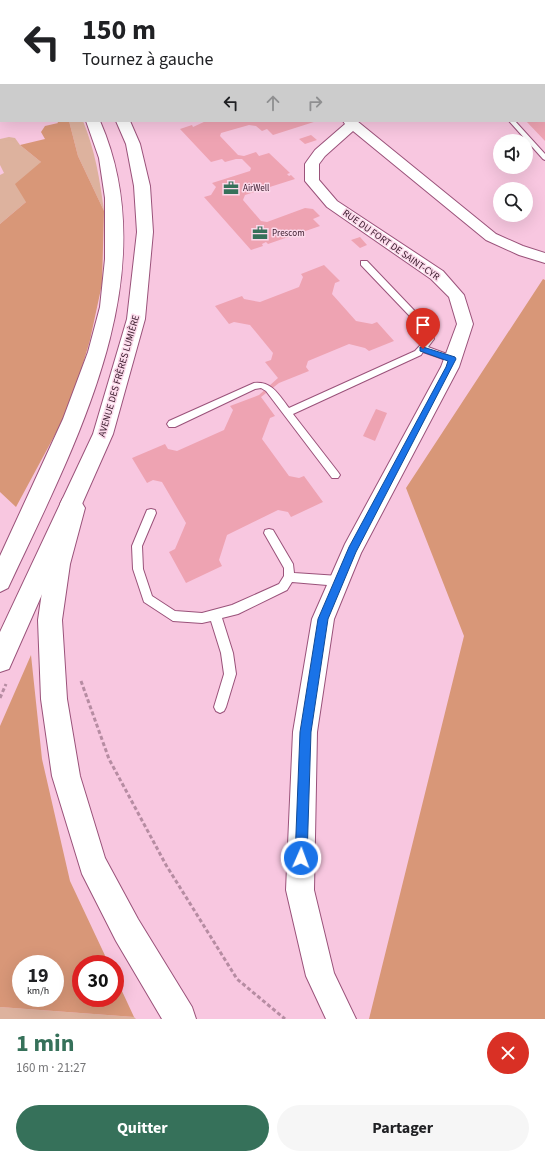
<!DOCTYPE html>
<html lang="fr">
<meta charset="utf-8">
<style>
body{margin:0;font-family:"Source Sans 3",sans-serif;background:#f6f6f6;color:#202124;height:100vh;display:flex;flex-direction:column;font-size:15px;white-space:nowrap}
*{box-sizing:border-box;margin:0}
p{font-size:13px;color:#757577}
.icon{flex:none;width:22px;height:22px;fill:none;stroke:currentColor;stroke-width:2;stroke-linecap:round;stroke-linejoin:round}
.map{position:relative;height:1019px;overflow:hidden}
.sheet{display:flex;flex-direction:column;background:#fff;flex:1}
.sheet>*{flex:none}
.banner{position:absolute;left:0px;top:0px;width:545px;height:122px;box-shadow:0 4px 16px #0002;background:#fff;color:#202124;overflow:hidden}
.controls{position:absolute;left:493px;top:134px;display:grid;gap:8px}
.controls a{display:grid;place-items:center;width:40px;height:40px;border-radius:50%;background:#fff;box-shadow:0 4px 16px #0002;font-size:20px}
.speed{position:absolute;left:12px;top:955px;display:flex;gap:8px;font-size:20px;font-weight:700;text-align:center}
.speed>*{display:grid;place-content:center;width:52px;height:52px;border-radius:50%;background:#fff;box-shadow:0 4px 16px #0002;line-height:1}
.speed small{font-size:10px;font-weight:400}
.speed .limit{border:6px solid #d22;background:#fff;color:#111}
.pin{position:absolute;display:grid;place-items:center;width:34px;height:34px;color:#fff;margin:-41px -17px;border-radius:50% 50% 50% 0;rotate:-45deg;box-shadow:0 0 4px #0007}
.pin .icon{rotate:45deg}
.me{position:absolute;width:44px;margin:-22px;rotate:2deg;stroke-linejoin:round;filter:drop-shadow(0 0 3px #0008)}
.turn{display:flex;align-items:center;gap:14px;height:84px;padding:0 16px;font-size:18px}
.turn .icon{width:52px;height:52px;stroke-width:2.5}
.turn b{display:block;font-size:28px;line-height:34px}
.lanes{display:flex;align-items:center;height:38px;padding:0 16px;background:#0003;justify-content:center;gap:20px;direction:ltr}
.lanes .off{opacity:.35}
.round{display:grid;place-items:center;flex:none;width:42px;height:42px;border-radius:21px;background:#f6f6f6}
.overview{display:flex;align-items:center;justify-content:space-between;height:68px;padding:0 16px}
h1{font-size:24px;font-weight:700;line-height:30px;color:#36715a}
.cta{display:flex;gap:8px;margin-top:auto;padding:8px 16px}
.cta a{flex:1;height:46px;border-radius:24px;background:#36715a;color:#fff;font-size:16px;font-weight:700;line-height:46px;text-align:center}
.cta a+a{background:#f6f6f6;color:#202124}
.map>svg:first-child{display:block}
.green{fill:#ddb29e}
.forest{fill:#d89778;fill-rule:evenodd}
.building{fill:#eea3b2}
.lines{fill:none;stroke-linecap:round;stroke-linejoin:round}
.lane-casing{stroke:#9a527a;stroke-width:2}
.street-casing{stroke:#9a527a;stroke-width:2}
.secondary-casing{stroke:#9a527a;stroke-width:2}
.highway-casing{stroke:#9a527a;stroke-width:2}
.path-far1{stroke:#b68ca2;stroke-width:1.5;stroke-dasharray:2 1;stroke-linecap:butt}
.path{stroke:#b68ca2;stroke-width:3;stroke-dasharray:4 2.5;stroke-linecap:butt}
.lane{fill:#fff;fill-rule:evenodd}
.street{fill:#fff;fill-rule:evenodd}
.secondary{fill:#fff;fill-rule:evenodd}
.highway{fill:#fff;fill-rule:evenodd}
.route{fill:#1a73e8;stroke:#114b97}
.labels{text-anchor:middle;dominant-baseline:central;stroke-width:3;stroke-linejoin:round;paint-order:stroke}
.far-poi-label{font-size:9px;fill:#37192a;stroke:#fbd9ea;text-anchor:start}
.street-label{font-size:10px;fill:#37192a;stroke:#fbd9ea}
</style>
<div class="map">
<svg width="545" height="1019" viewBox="0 0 545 1019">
<rect width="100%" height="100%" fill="#f8c7e0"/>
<path class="green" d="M 69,121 L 83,121 C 95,150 100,180 104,211 L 78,156 Z
M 9,137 L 15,138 L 20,145 L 41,162 L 26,202 L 0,224 L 0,175 L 4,173 L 0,165 L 0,139 Z
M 0,1007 L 134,1017 L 136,1019 L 0,1019 Z"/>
<path class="forest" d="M 57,121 L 69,121 L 78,156 L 104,211 L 102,284 L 90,340 L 71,405 L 16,507 L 0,492 L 0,224 L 26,202 L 15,184 L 41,162 L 20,145 L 45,139 L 41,132 L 45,126 L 58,123 Z
M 543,279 L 545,280 L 545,1019 L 369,1019 L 464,636 L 406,488 Z
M 31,655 L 42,759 L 70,881 L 109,964 L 81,964 L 81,998 L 115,998 L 115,976 L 134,1017 L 0,1007 L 0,726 ZM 21,964 L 55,964 L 55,998 L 21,998 Z"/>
<path class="building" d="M 206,121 L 317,121 L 273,135 L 267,129 L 262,131 L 256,126 L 249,125 L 221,133 L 220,136 L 238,155 L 244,156 L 256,152 L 259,156 L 269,153 L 290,173 L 287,174 L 289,176 L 291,175 L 295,179 L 245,195 L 243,200 L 261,221 L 267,222 L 305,208 L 313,209 L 320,216 L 313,219 L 320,226 L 268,244 L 266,242 L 262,244 L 263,246 L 251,250 L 204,197 L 211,195 L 216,187 L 212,183 L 250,171 L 251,168 L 242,159 L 236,159 L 225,162 L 222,159 L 211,162 L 180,129 L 192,125 L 193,127 Z
M 526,121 L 545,121 L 545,141 Z
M 311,135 L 317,140 L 305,144 L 299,139 Z
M 360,237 L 367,245 L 360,248 L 351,240 Z
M 324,265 L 340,281 L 335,283 L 332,294 L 356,321 L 372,324 L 377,322 L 394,341 L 369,351 L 365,348 L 349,344 L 308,361 L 306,367 L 309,371 L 279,383 L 261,397 L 275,416 L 270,418 L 262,439 L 289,476 L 299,478 L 304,476 L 323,502 L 291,517 L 288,512 L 278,510 L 227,535 L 219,560 L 222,566 L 186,583 L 169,552 L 175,549 L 186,523 L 162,482 L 153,480 L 147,483 L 132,458 L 165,444 L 168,449 L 177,451 L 224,430 L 233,410 L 230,406 L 259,395 L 278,378 L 265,362 L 271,360 L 273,353 L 250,325 L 234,322 L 229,324 L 215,306 L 242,296 L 244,299 L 260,302 L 299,287 L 303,277 L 301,274 Z
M 376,409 L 387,413 L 375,441 L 363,436 Z"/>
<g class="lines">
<g class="lane-casing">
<path id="lane" d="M 399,0 L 405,0 L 406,1 L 400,1 Z
M 509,121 L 515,121 L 545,154 L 545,160 L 543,159 Z
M 361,261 L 367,261 L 430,327 L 434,339 L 428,347 L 455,357 L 456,359 L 452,362 L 423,352 L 421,355 L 293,414 L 338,472 L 340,475 L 338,478 L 332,478 L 266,391 L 261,388 L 255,389 L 175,427 L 169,427 L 167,424 L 169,421 L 254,383 C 272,381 279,395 289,408 L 415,351 L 426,339 L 423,330 L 361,265 Z
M 151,509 L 155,510 L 156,513 L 142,546 L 143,569 L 152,596 L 175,611 L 202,613 L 232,605 L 279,584 L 284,576 L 284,568 L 264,533 L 265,530 L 269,529 L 273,530 L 293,564 L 294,573 L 339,576 L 343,578 L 344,581 L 343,584 L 339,586 L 292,582 L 287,590 L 238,614 L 222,618 L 233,653 L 236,674 L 226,707 L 224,711 L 220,713 L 216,711 L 214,707 L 224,674 L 221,653 L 211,621 L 202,623 L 173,621 L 144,602 L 133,569 L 132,546 L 147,510 Z"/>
</g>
<g class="street-casing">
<path id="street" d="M 201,0 L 212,0 L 212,1 L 201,1 Z
M 343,121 L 357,121 L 496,234 L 523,246 L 545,253 L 545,263 L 519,255 L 486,240 L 353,131 L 325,156 L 319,164 L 319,180 L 337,201 L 443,271 L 464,295 L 473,324 L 459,367 L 361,553 L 334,619 L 317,732 L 314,890 L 334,973 L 356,1019 L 326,1019 L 306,976 L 286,890 L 293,732 L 312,619 L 345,544 L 441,367 L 457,324 L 449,297 L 431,279 L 327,207 L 305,181 L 305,164 L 307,161 L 315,150 L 345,124 Z"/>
</g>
<g class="secondary-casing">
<path id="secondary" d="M 22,0 L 34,0 L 35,1 L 23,1 Z
M 75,0 L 89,0 L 74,1 Z
M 100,0 L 114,0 L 99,1 Z
M 0,20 L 1,20 L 1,28 L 0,28 Z
M 86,121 L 100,121 C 168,277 73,448 8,588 L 0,592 L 0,556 L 63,419 L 88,352 L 100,307 L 105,259 L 105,198 L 99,158 Z
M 116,121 L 130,121 L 140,144 L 150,186 L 153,232 L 145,319 L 113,434 L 9,669 L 0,672 L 0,632 L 93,434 L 127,319 L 137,232 L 134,186 L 126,144 Z"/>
</g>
<g class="highway-casing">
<path id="highway" d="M 71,495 L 79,498 L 85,508 L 70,564 L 62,620 L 67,699 L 80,776 L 105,858 L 138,919 L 192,1007 L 196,1019 L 162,1019 L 116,941 L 82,874 L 52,776 L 41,699 L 38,620 L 46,564 L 63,509 L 60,504 L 63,498 Z"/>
</g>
<path class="path-far1" d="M 145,1 L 149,0"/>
<path class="path" d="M 81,681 L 109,759 L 166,865 L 237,979 L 285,1019
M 0,698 L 6,684"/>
<use href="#lane" class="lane"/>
<use href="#street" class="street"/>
<use href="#secondary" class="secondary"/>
<use href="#highway" class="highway"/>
</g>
<path class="route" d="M 420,347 L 423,347 L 455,357 L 456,359 L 356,552 L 328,619 L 311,732 L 307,858 L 305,862 L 301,864 L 297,862 L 295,858 L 300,732 L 318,619 L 349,547 L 446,367 L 448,361 L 420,351 Z"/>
<defs>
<g id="office-bare" transform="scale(1.2)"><path d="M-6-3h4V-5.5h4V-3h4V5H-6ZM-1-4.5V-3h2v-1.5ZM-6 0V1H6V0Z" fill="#36715a" stroke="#fbd9ea" stroke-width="2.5" paint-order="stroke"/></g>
</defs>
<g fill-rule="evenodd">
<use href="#office-bare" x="231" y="188"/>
<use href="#office-bare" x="260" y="233"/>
</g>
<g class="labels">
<g class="far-poi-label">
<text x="243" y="188">AirWell</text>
<text x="272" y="233">Prescom</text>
</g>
<g class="street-label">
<text transform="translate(391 245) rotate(35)">RUE DU FORT DE SAINT-CYR</text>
<text transform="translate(119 376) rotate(-74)">AVENUE DES FRÈRES LUMIÈRE</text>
</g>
</g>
</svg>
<div class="controls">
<a><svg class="icon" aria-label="sound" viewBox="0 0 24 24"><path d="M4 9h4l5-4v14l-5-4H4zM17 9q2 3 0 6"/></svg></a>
<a><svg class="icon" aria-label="search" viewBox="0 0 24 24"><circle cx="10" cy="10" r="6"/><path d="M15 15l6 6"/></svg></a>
</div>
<div class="speed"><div>19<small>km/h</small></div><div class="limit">30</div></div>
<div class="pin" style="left:423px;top:349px;background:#d93025"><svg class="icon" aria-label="arrive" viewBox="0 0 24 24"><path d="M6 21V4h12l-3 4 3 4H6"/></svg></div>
<svg class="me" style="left:301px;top:858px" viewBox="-20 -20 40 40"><circle r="17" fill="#1a73e8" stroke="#fff" stroke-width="3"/><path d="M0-11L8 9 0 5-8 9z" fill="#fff"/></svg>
<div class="banner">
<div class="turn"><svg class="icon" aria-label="left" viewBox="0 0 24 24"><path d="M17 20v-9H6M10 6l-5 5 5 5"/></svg><div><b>150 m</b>Tournez à gauche</div></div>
<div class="lanes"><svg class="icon" aria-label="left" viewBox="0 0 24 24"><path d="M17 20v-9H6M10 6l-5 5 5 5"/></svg><svg class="icon off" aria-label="ahead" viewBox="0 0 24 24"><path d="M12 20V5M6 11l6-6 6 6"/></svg><svg class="icon off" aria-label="right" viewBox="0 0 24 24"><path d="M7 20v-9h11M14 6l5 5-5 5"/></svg></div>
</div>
</div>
<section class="sheet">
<div class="overview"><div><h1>1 min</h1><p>160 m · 21:27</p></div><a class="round" style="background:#d93025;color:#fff"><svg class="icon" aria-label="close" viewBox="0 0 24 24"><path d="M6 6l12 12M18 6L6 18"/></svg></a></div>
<div class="cta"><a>Quitter</a><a>Partager</a></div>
</section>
